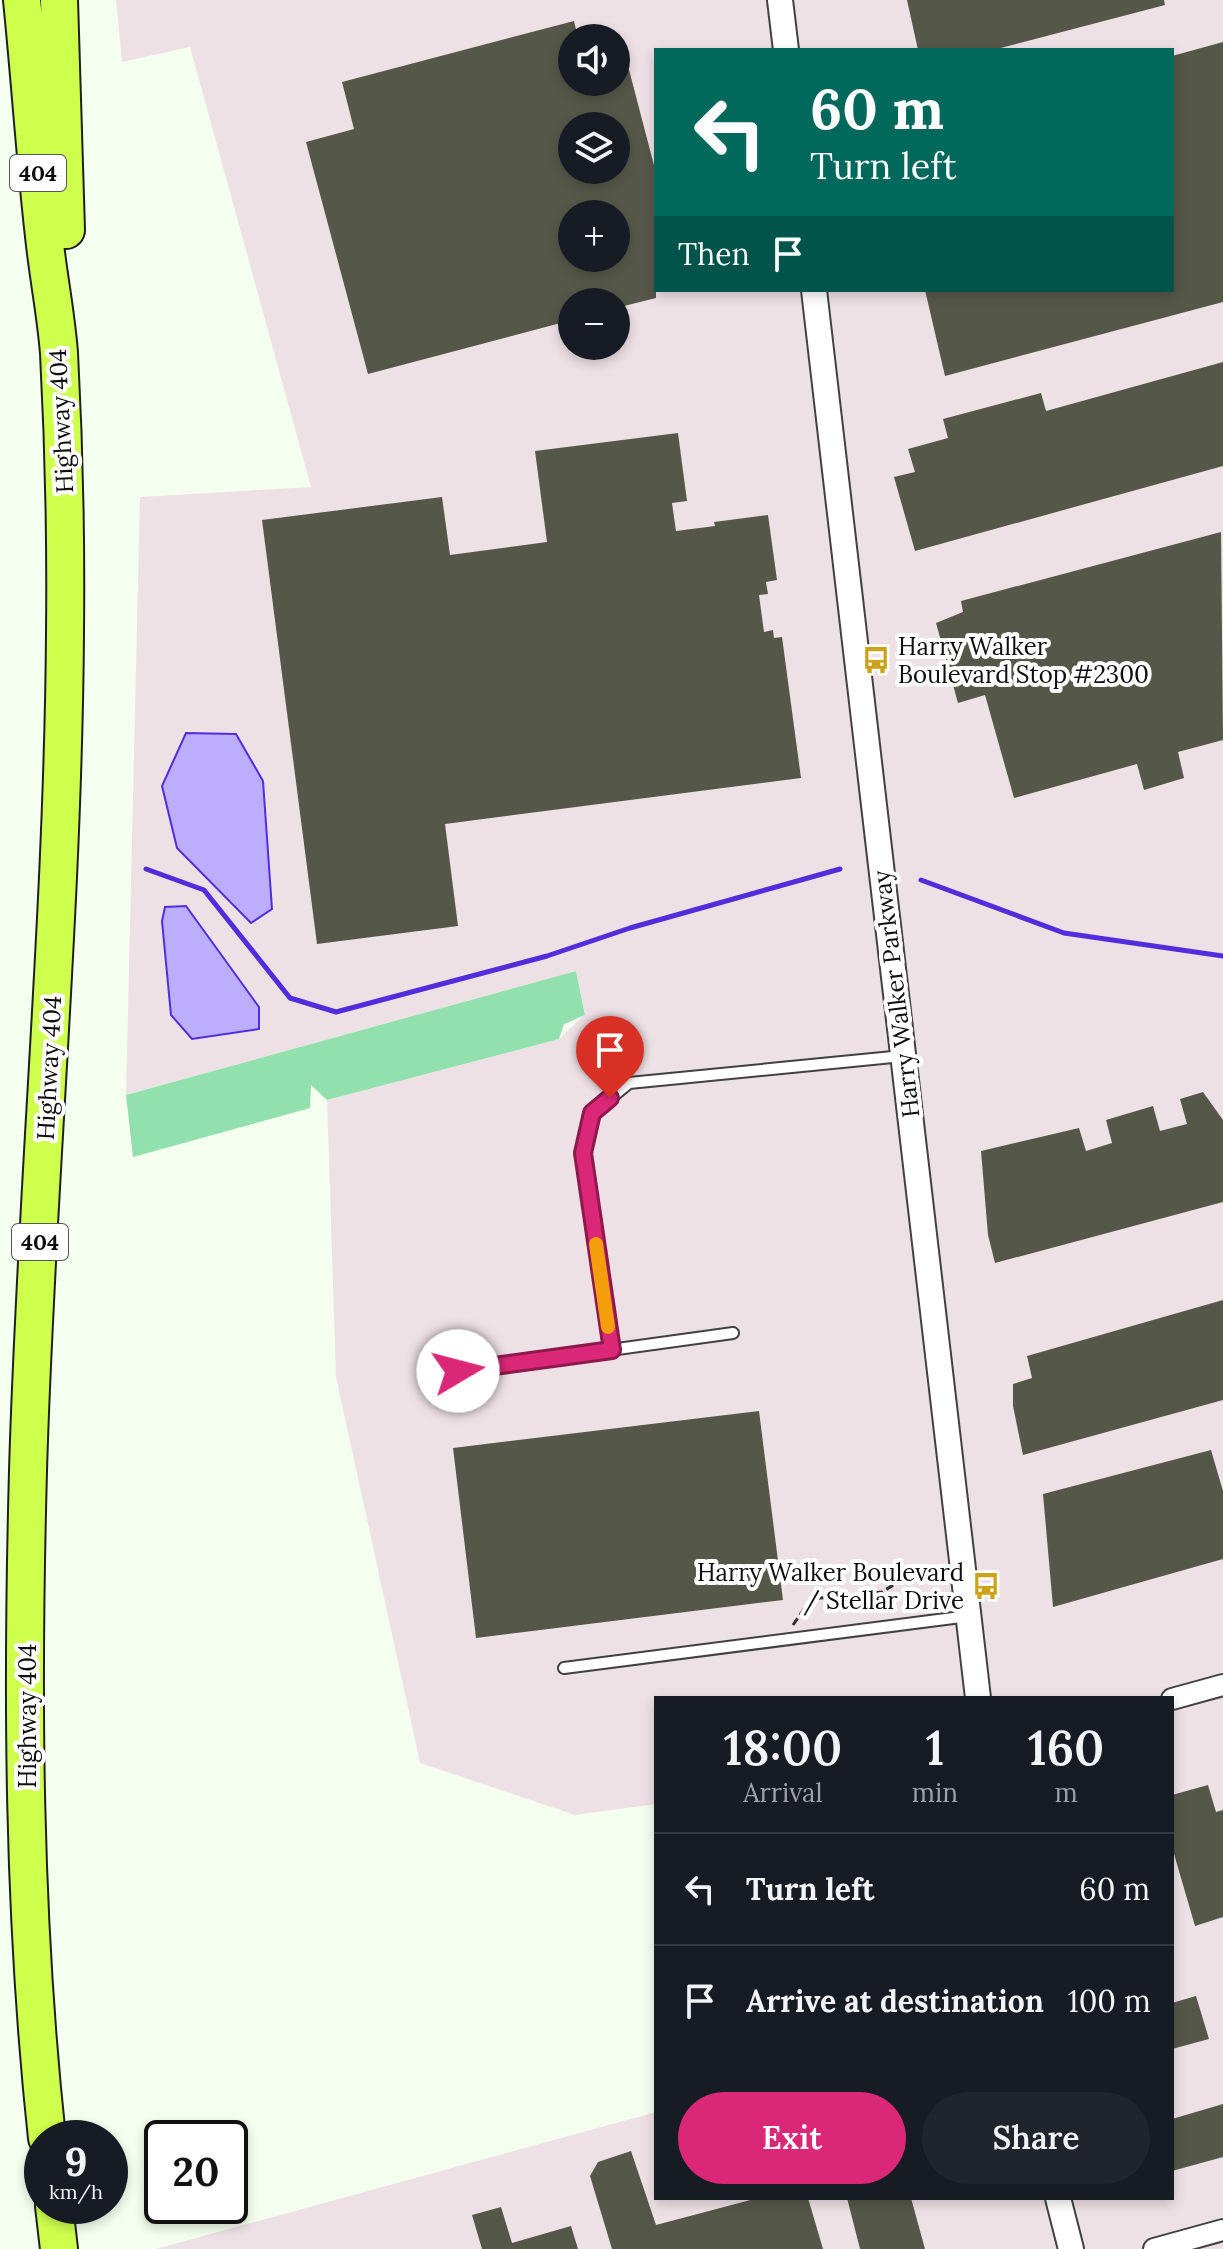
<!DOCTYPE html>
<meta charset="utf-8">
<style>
body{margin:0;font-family:Lora,serif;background:#20242c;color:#f1f3f6;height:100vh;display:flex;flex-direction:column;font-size:30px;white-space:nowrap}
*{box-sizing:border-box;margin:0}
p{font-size:26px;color:#9ea1a6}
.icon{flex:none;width:44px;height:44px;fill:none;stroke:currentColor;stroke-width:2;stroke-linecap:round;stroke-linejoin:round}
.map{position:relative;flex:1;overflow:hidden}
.sheet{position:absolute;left:654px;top:1696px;width:520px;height:504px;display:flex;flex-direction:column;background:#171b24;border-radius:0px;box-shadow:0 4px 12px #0003}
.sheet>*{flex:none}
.top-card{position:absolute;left:654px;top:48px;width:520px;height:244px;border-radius:0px;box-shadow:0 4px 12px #0003;background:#00695c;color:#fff;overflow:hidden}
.buttons{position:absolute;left:558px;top:24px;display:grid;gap:16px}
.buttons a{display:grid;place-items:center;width:72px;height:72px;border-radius:50%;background:#171b24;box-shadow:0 4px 12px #0003;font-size:40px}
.speed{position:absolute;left:24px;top:2120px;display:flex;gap:16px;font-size:40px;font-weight:700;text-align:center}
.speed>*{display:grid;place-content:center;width:104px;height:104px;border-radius:50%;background:#171b24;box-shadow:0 4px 12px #0003;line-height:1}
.speed small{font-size:20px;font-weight:400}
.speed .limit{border:4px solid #111;border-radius:12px;background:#fff;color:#111}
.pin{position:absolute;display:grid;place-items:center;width:68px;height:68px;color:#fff;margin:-82px -34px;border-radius:50% 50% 50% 0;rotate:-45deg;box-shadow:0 0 8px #0007}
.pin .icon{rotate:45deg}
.me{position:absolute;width:88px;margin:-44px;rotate:82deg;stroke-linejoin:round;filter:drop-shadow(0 0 6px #0008)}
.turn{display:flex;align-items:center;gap:28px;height:168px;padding:0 24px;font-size:36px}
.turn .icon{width:104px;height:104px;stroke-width:2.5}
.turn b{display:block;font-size:56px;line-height:68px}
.then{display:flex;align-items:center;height:76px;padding:0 24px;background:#0003;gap:16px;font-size:30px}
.eta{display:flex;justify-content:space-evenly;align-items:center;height:136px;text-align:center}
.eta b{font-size:48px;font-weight:600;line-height:56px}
.button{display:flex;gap:16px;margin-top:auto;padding:16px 24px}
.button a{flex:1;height:92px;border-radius:48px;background:#db2777;color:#fff;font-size:32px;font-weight:600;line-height:92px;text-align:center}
.button a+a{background:#20242c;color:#f1f3f6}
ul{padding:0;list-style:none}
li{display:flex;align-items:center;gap:24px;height:112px;padding:0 24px;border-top:2px solid #363941}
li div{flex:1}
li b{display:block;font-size:30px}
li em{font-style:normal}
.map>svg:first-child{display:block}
.industrial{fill:#eee1e5;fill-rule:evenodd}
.forest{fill:#92e0ae}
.water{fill:#bcaefc;stroke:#522ddb;stroke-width:2}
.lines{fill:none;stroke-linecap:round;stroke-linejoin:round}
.stream{stroke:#522ddb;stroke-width:5}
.building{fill:#555849;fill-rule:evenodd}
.service-casing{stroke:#414141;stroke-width:14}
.minor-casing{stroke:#414141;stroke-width:24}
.tertiary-casing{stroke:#414141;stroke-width:28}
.motorway-casing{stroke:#1f1f1f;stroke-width:40}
.path{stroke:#303030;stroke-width:3;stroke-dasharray:8 4;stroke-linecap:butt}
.service{stroke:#fff;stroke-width:10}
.minor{stroke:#fff;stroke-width:20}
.tertiary{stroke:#fff;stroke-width:24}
.motorway{stroke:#cfff4d;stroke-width:36}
.route-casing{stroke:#8e194d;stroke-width:20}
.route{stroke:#db2777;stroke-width:14}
.slow{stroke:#f59e0b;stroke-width:14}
.labels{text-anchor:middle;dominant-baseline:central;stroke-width:8;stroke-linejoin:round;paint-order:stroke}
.shield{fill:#fff;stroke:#565656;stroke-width:2}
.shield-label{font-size:22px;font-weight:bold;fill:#0e0e0e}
.street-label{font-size:24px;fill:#0e0e0e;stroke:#fff}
.poi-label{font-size:24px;fill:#0e0e0e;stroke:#fff;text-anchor:start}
</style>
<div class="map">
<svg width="1223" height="2249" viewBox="0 0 1223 2249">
<rect width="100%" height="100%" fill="#f5ffef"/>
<path class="industrial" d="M 116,0 L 1223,0 L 1223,2249 L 156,2249 L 656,2112 L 656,2198 L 1172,2198 L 1172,1698 L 656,1698 L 656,1804 L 575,1815 L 420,1763 L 336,1377 L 327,1100 L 559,1039 L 585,1014 L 576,971 L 126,1095 L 140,497 L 311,487 L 190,47 L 122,62 ZM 572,38 L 616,38 L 616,82 L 572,82 ZM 656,50 L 1172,50 L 1172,290 L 656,290 ZM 572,126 L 616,126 L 616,170 L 572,170 ZM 572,214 L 616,214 L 616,258 L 572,258 ZM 572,302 L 616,302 L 616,346 L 572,346 Z"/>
<path class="forest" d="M 576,971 L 585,1015 L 564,1024 L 559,1039 L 327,1100 L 311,1085 L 310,1108 L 133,1157 L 126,1095 Z"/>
<path class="water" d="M 186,733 L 236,734 L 263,781 L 272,909 L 251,923 L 177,848 L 162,786 Z
M 186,906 L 259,1007 L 259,1029 L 192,1039 L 171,1015 L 162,921 L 165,907 Z"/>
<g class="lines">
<path class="stream" d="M 146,869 L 204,890 L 290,998 L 336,1012 L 547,956 L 630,928 L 840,869
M 921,880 L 1064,933 L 1223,956"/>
</g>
<path class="building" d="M 907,0 L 1164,0 L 1165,5 L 993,50 L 918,50 Z
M 574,21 L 578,38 L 572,38 L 572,82 L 616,82 L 616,40 L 621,39 L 656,173 L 656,298 L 616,308 L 616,302 L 572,302 L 572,320 L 368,374 L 306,142 L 354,129 L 342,82 ZM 572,126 L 616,126 L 616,170 L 572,170 ZM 572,214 L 616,214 L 616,258 L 572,258 Z
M 1223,42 L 1223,302 L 945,376 L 925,290 L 1172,290 L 1172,56 Z
M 1223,362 L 1223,466 L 915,551 L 894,477 L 915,472 L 908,449 L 948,438 L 943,419 L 1041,393 L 1046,411 Z
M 678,433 L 687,501 L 672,503 L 676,531 L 715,526 L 714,522 L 768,515 L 777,580 L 766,582 L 768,594 L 759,595 L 764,632 L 773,630 L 774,638 L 782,637 L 801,778 L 445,824 L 458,926 L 317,944 L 262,520 L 442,497 L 450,555 L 547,542 L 535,451 Z
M 1221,532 L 1223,740 L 1178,752 L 1184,778 L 1144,790 L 1137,764 L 1014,798 L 985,695 L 958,703 L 936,623 L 963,612 L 961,601 Z
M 1203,1092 L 1223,1120 L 1223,1202 L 995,1263 L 988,1235 L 981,1151 L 1079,1128 L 1086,1151 L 1112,1143 L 1106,1120 L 1153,1106 L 1160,1131 L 1187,1124 L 1180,1099 Z
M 1223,1300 L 1223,1400 L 1023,1455 L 1013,1406 L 1013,1384 L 1032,1378 L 1027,1356 Z
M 759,1411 L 783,1600 L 476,1638 L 453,1448 Z
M 1211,1450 L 1223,1491 L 1223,1559 L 1053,1607 L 1043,1494 Z
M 1208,1785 L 1216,1812 L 1223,1810 L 1223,1917 L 1195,1926 L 1172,1847 L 1172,1795 Z
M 1196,1996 L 1209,2039 L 1172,2049 L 1172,2003 Z
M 1223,2104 L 1223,2157 L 1172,2171 L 1172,2119 Z
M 631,2151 L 656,2225 L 758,2198 L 808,2198 L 823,2249 L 612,2249 L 590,2176 L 598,2162 Z
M 847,2198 L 911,2198 L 925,2249 L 860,2249 Z
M 501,2207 L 512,2243 L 571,2226 L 578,2249 L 482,2249 L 472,2215 Z"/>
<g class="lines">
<g class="service-casing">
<path id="service" d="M 612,1350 L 583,1153 L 592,1113 L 629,1083 L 903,1056
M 458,1371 L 733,1333
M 564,1668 L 969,1616"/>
</g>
<g class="minor-casing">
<path id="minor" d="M 1172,1699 L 1223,1685
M 1154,2249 L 1223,2230"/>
</g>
<g class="tertiary-casing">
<path id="tertiary" d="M 780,0 L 786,50
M 814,290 L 978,1698
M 1058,2198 L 1071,2249"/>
</g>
<g class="motorway-casing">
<path id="motorway" d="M 22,0 C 30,78 35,157 44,236 C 48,275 56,314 59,353 C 64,446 66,540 65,633 C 63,913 36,1192 28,1471 C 22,1693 23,1917 47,2138
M 59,0 L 66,230
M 54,2206 L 59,2249"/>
</g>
<path class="path" d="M 793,1625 L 811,1599 L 882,1592 L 903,1579 L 943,1572"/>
<use href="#service" class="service"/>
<use href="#minor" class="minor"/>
<use href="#tertiary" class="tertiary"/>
<use href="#motorway" class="motorway"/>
</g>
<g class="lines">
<g class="route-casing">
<path id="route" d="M 458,1371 L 612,1350 L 583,1153 L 592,1113 L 610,1098"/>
</g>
<use href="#route" class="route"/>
<path class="slow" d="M 596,1244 L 608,1327"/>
</g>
<defs>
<g id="bus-bare" transform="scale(2.16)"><path d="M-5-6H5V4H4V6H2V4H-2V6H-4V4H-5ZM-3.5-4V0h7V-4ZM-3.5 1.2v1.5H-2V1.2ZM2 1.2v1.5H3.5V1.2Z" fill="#cca218" stroke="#fff" stroke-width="2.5" paint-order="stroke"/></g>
</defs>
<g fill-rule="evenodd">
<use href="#bus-bare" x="876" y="660"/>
<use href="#bus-bare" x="986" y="1586"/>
</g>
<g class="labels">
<g class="shield">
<rect x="10" y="155" width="56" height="36" rx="6"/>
<rect x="12" y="1224" width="56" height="36" rx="6"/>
</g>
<g class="shield-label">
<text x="38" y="173">404</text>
<text x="40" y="1242">404</text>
</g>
<g class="street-label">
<text transform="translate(61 421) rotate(-93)">Highway 404</text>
<text transform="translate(896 994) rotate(-97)">Harry Walker Parkway</text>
<text transform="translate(49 1068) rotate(-87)">Highway 404</text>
<text transform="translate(27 1716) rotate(-90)">Highway 404</text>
</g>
<g class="poi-label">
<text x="898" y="646">Harry Walker<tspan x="898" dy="28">Boulevard Stop #2300</tspan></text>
<text x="964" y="1572" text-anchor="end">Harry Walker Boulevard<tspan x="964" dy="28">/ Stellar Drive</tspan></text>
</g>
</g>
</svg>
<div class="buttons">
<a><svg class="icon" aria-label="sound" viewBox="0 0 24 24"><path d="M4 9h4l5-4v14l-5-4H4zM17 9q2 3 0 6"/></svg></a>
<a><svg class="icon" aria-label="layers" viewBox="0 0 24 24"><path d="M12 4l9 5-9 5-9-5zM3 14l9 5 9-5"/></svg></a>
<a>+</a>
<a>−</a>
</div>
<div class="speed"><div>9<small>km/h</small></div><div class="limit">20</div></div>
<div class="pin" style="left:610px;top:1098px;background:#d93025"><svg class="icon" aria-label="arrive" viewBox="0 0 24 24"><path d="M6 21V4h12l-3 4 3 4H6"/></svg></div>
<svg class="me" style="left:458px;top:1371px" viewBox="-20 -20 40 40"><circle r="19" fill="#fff"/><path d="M0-13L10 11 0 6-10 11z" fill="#db2777"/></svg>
<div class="top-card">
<div class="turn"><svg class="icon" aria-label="left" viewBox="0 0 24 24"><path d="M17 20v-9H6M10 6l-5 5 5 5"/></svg><div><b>60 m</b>Turn left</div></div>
<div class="then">Then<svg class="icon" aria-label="arrive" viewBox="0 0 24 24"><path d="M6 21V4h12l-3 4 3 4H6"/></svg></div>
</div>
<section class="sheet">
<div class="eta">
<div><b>18:00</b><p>Arrival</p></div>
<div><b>1</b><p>min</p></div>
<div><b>160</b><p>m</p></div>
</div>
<ul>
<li><svg class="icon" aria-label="left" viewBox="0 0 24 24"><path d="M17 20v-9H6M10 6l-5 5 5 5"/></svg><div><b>Turn left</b></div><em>60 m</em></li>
<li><svg class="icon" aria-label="arrive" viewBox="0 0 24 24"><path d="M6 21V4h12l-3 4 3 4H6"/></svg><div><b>Arrive at destination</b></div><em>100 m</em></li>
</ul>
<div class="button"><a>Exit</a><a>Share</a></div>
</section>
</div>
